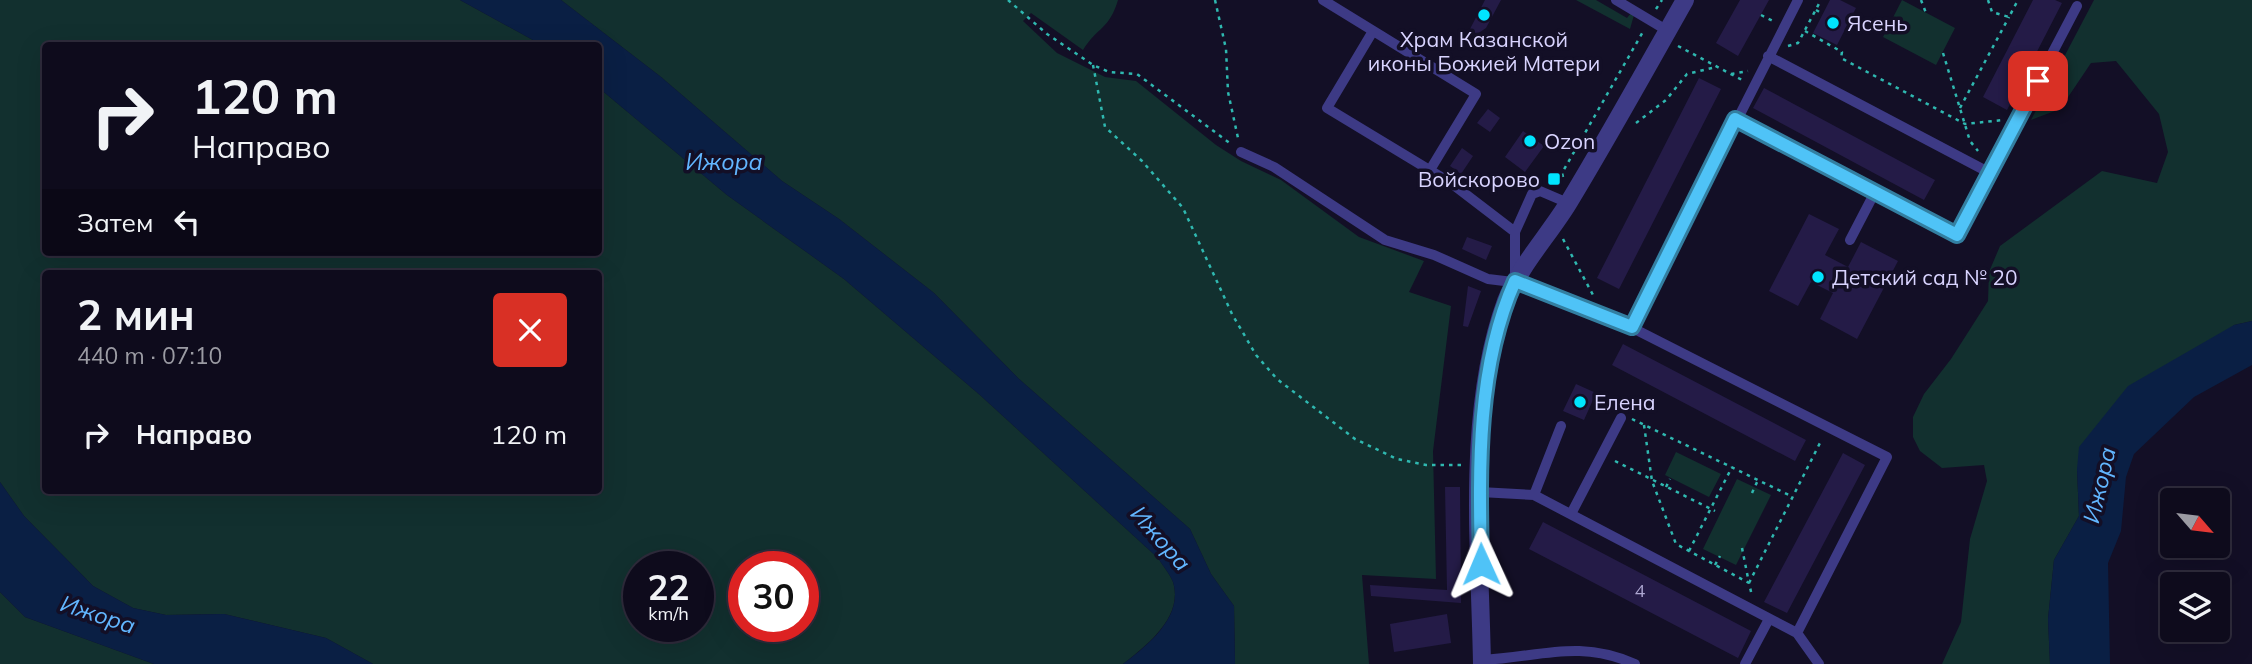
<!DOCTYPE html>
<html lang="ru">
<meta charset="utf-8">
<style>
body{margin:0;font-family:Mulish,sans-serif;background:#1c1929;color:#f1f3f6;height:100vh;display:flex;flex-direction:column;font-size:26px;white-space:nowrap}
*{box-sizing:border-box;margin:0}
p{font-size:23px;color:#9b9ba3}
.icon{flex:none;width:38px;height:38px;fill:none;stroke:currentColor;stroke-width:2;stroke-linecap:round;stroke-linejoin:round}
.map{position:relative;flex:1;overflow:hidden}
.drawer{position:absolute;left:42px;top:270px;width:560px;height:224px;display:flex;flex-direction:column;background:#0e0b1c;border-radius:7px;box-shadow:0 7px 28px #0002,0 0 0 2px #2e2b3b}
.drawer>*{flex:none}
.banner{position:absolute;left:42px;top:42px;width:560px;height:214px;border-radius:7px;box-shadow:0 7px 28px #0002,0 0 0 2px #2e2b3b;background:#0e0b1c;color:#f1f3f6;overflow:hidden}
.needle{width:46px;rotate:118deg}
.buttons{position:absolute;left:2160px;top:488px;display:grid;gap:14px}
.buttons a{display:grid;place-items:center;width:70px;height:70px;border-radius:7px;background:#0e0b1c;box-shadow:0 7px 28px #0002,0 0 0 2px #2e2b3b;font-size:35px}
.speed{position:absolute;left:623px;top:551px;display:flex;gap:14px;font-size:35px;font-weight:700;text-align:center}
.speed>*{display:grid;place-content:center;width:91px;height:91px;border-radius:50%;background:#0e0b1c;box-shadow:0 7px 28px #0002,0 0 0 2px #2e2b3b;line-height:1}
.speed small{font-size:18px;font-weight:400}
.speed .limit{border:10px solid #d22;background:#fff;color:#111}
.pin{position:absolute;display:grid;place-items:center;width:60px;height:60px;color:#fff;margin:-30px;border-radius:14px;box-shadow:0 4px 10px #0006}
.me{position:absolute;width:77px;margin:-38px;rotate:359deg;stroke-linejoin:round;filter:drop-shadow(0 0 5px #0008)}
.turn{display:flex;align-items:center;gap:24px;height:147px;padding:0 35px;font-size:32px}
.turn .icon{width:91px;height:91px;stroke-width:2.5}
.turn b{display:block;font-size:49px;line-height:60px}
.then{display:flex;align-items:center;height:66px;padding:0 35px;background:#0003;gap:14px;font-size:26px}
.round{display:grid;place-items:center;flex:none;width:74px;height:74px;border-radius:7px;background:#1c1929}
.summary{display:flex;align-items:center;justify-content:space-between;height:119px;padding:0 35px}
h1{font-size:42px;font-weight:700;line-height:52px}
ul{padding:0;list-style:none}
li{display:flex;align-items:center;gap:21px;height:91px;padding:0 35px}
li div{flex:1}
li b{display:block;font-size:26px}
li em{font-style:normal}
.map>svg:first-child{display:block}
.green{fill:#12302f;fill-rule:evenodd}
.water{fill:#0a1f44}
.building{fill:#241b47}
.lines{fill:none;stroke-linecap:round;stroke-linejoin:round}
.path{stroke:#2fb8b0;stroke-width:2.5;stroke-dasharray:3.5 5;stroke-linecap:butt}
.lane{stroke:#3d3a85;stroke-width:10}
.street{stroke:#3d3a85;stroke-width:18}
.route-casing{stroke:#337fa1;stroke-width:18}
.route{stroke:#4fc3f7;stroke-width:12}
.poi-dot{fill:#00e5ff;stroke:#130f26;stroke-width:2.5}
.labels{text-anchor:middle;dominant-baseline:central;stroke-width:7;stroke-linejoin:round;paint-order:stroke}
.number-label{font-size:18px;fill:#aca6d1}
.poi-label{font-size:21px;fill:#d9d4ff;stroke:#130f26;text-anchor:start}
.water-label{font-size:23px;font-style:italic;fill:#62b6ff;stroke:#130f26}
</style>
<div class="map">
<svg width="2252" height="664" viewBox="0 0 2252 664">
<rect width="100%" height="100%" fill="#130f26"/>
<path class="green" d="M 0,0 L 460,0 L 542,45 L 46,46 L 46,252 L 598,252 L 599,88 L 727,195 L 844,279 L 980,395 L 1158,558 C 1163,566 1170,574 1173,582 C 1184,617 1146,646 1123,664 L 373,664 L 326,638 L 224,614 L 166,615 L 133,608 L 93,586 L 24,516 L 0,482 ZM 46,273 L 598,273 L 598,490 L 46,490 ZM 639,567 L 698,567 L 698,626 L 639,626 ZM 744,567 L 803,567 L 803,626 L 744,626 Z
M 561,0 L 1118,0 C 1109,30 1098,26 1083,50 L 1031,13 L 1023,21 L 1057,53 L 1105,77 L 1136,81 L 1216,145 L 1241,161 L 1281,180 L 1359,237 L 1424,261 L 1409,292 L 1451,306 L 1433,451 L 1436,579 L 1362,575 L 1369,664 L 1235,664 L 1234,606 L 1211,574 L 1190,529 L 1019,379 L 934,293 L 839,219 L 782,181 L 661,77 Z
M 1576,0 L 1596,0 L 1627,18 L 1631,13 L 1634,15 L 1630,29 Z
M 1902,0 L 1955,28 L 1936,65 L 1883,37 Z
M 2094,0 L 2252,0 L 2252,321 L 2234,325 L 2077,469 L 2079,516 L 2054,560 L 2048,619 L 2050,664 L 1942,664 L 1961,622 L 1970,539 L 1987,481 L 1984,465 L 1942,468 L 1920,451 L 1913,437 L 1913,417 L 1924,394 L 1951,359 L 1988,301 L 1989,272 L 2000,246 L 2102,171 L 2157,183 L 2168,152 L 2159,114 L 2116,61 L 2091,63 L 2060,109 L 2031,120 Z
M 1676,452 L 1721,474 L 1709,497 L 1665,475 Z
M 1737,479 L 1771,495 L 1736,565 L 1703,549 Z
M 0,592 L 25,617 L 154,664 L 0,664 Z"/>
<path class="water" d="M 460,0 L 561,0 L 661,77 L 782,181 L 839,219 L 934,293 L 1019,379 L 1190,529 L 1211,574 L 1234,606 L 1235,664 L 1123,664 C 1147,646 1184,617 1173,582 C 1170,574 1163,566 1158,558 L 980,395 L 844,279 L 727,195 L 599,88 L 598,46 L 542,45 Z
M 2252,321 L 2252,365 L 2194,397 L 2134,454 L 2126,477 L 2121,531 L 2108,563 L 2110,664 L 2050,664 L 2048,619 L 2054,560 L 2079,516 L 2077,469 L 2079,447 L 2128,386 L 2234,325 Z
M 0,482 L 24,516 L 93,586 L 133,608 L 166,615 L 224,614 L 326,638 L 373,664 L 154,664 L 25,617 L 0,592 Z"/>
<path class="building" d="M 1485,0 L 1501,0 L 1486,28 L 1477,34 L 1470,29 Z
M 1740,0 L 1769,0 L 1738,56 L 1716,43 Z
M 1830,0 L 1840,0 L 1856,8 L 1837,45 L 1813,33 Z
M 2033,0 L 2055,0 L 2062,3 L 2007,110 L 1983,97 Z
M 1699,78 L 1721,89 L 1619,289 L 1597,278 Z
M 1764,88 L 1935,180 L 1924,200 L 1753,108 Z
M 1488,109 L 1500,118 L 1490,132 L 1477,123 Z
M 1523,131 L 1544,146 L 1525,172 L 1505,157 Z
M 1462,148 L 1473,156 L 1461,174 L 1450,166 Z
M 1809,214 L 1839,229 L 1825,255 L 1848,267 L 1861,242 L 1898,261 L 1857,339 L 1820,319 L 1833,293 L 1811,282 L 1798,306 L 1769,291 Z
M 1467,237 L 1492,246 L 1486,260 L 1462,249 Z
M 1468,286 L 1481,291 L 1468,327 L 1463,326 Z
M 1623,344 L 1806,440 L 1795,461 L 1612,365 Z
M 1576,384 L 1596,393 L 1584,420 L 1563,411 Z
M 1843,453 L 1865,465 L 1787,613 L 1764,602 Z
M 1445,487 L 1460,487 L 1461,603 L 1371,596 L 1370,585 L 1447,590 Z
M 1543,522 L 1751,631 L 1738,658 L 1529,549 Z
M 1447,614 L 1451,643 L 1394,652 L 1390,624 Z"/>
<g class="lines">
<path class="path" d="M 1008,0 L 1047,34 L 1093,65 L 1109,72 L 1137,74 L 1231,144
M 1215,0 L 1226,49 L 1228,92 L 1238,138
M 1921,0 L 1926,13
M 1988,0 L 1992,12 L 2009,17 L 2018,0
M 1656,9 L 1662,0
M 1816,10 L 1823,14
M 1761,15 L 1773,21
M 1805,31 L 1842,52 L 1841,58 L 1965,124 L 2003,120
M 1678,46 L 1744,81
M 1788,46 L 1798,43 L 1821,0
M 1943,53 L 1970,141 L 1978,151
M 1093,65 L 1105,127 L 1142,161 L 1183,208 L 1232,314 L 1256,355 L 1277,379 L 1355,439 L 1397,459 L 1426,465 L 1464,465
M 1731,74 L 1748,71
M 1960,108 L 2009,17
M 1636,123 L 1666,100 L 1687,74 L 1716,67
M 1563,177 L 1562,173 L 1644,30
M 1563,239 L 1593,295
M 1632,419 L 1793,497
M 1644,425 L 1652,481 L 1676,544 L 1749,583 L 1752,596
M 1615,461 L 1715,511
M 1666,487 L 1670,479
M 1752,493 L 1758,480
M 1742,548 L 1749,583
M 1689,551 L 1732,467
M 1715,565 L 1720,556
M 1749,583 L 1822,439"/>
<path class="lane" d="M 1323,0 L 1476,94 L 1430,170
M 1616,0 L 1668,31
M 1373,31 L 1327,108 L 1451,183 L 1515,232
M 1768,56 L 1990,173
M 1735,119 L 1957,235 L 2077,6
M 1241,152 L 1274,167 L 1385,240 L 1434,255 L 1488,279 L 1529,284 L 1603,313 L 1887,457 L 1797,633 L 1534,495 L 1480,492
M 1850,240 L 1875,192
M 1515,277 L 1515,232 L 1532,194 L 1540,191 L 1568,203
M 1632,327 L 1798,0
M 1534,495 L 1561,426
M 1571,514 L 1621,418
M 1797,633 L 1819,664
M 1482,660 C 1541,657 1578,639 1635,664
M 1745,664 L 1769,619"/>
<path class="street" d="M 1482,664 C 1480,549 1466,410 1506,301 C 1520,265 1549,235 1569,202 C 1609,136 1647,67 1685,0"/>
</g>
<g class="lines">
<g class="route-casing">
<path id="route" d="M 1481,564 C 1479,471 1476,368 1515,281 L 1632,327 L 1735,119 L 1957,235 L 2038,81"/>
</g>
<use href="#route" class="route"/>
</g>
<g class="poi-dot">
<circle cx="1484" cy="15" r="7"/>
<circle cx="1833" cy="23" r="7"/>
<circle cx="1530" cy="141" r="7"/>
<rect x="1547" y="172" width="14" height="14" rx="3.5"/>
<circle cx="1818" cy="277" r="7"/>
<circle cx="1580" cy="402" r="7"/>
</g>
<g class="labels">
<g class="number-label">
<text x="1640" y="590">4</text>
</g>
<g class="poi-label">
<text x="1847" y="23">Ясень</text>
<text x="1484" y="39" text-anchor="middle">Храм Казанской<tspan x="1484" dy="24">иконы Божией Матери</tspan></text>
<text x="1544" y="141">Ozon</text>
<text x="1540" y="179" text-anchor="end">Войскорово</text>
<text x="1832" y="277">Детский сад № 20</text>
<text x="1594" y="402">Елена</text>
</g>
<g class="water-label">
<text x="724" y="161">Ижора</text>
<text transform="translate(2099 485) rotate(-77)">Ижора</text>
<text transform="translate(1161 538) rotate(49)">Ижора</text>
<text transform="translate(98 614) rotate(18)">Ижора</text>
</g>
</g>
</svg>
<div class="buttons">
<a><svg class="needle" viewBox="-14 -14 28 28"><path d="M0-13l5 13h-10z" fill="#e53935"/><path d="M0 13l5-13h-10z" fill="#9b9ba3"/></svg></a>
<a><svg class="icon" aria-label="layers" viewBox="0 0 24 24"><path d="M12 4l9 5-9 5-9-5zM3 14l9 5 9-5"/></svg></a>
</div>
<div class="speed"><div>22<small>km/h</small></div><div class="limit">30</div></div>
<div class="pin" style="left:2038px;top:81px;background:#d93025"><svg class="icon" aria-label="arrive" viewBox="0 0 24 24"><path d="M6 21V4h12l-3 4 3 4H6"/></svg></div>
<svg class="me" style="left:1481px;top:564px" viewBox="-20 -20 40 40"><path d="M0-17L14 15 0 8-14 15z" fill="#4fc3f7" stroke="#fff" stroke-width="4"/></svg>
<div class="banner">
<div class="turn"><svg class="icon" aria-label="right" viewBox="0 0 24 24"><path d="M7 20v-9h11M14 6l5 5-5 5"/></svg><div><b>120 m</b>Направо</div></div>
<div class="then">Затем<svg class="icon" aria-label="left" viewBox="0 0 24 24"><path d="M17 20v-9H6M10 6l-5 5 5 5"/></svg></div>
</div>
<section class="drawer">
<div class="summary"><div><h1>2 мин</h1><p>440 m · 07:10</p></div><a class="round" style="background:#d93025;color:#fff"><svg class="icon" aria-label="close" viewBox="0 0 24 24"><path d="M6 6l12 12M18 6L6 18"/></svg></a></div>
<ul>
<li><svg class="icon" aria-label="right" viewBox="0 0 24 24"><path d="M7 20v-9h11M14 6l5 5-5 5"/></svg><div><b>Направо</b></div><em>120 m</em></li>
</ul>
</section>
</div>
